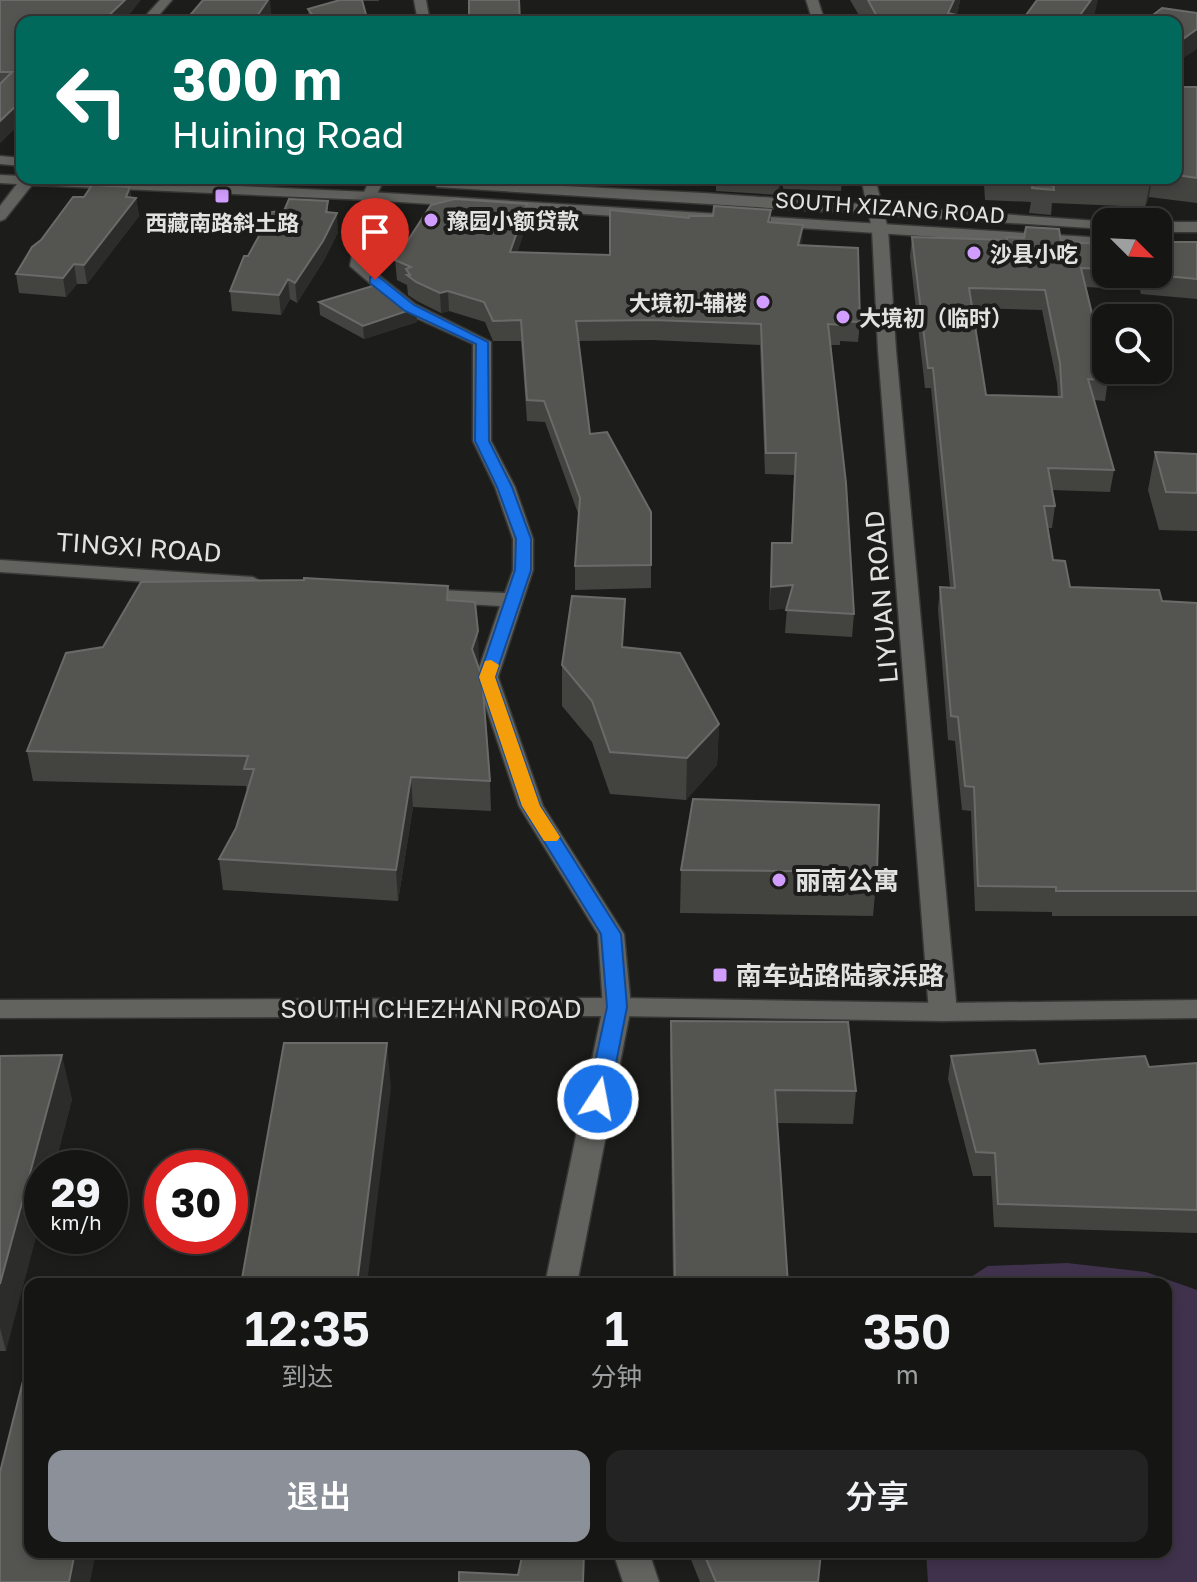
<!DOCTYPE html>
<html lang="zh">
<meta charset="utf-8">
<style>
body{margin:0;font-family:"Golos Text","Noto Sans SC",sans-serif;background:#222322;color:#f1f3f6;height:100vh;display:flex;flex-direction:column;font-size:30px;white-space:nowrap}
*{box-sizing:border-box;margin:0}
p{font-size:26px;color:#9d9fa0}
.icon{flex:none;width:44px;height:44px;fill:none;stroke:currentColor;stroke-width:2;stroke-linecap:round;stroke-linejoin:round}
.map{position:relative;flex:1;overflow:hidden}
.details{position:absolute;left:24px;top:1278px;width:1148px;height:280px;display:flex;flex-direction:column;background:#151614;border-radius:16px;box-shadow:0 4px 12px #0003,0 0 0 2px #343534}
.details>*{flex:none}
.hud{position:absolute;left:16px;top:16px;width:1166px;height:168px;border-radius:16px;box-shadow:0 4px 12px #0003,0 0 0 2px #343534;background:#00695c;color:#fff;overflow:hidden}
.needle{width:52px;rotate:114deg}
.controls{position:absolute;left:1092px;top:208px;display:grid;gap:16px}
.controls a{display:grid;place-items:center;width:80px;height:80px;border-radius:16px;background:#151614;box-shadow:0 4px 12px #0003,0 0 0 2px #343534;font-size:40px}
.speed{position:absolute;left:24px;top:1150px;display:flex;gap:16px;font-size:40px;font-weight:700;text-align:center}
.speed>*{display:grid;place-content:center;width:104px;height:104px;border-radius:50%;background:#151614;box-shadow:0 4px 12px #0003,0 0 0 2px #343534;line-height:1}
.speed small{font-size:20px;font-weight:400}
.speed .limit{border:12px solid #d22;background:#fff;color:#111}
.pin{position:absolute;display:grid;place-items:center;width:68px;height:68px;color:#fff;margin:-82px -34px;border-radius:50% 50% 50% 0;rotate:-45deg;box-shadow:0 0 8px #0007}
.pin .icon{rotate:45deg}
.me{position:absolute;width:88px;margin:-44px;rotate:11deg;stroke-linejoin:round;filter:drop-shadow(0 0 6px #0008)}
.turn{display:flex;align-items:center;gap:28px;height:168px;padding:0 24px;font-size:36px}
.turn .icon{width:104px;height:104px;stroke-width:2.5}
.turn b{display:block;font-size:56px;line-height:68px}
.eta{display:flex;justify-content:space-evenly;align-items:center;height:136px;text-align:center}
.eta b{font-size:48px;font-weight:600;line-height:56px}
.primary-button{display:flex;gap:16px;margin-top:auto;padding:16px 24px}
.primary-button a{flex:1;height:92px;border-radius:16px;background:#8c9099;color:#fff;font-size:32px;font-weight:600;line-height:92px;text-align:center}
.primary-button a+a{background:#222322;color:#f1f3f6}
.map>svg:first-child{display:block}
.green{fill:#40324c}
.lines{fill:none;stroke-linecap:round;stroke-linejoin:round}
.street-casing{stroke:#373835;stroke-width:3}
.secondary-casing{stroke:#373835;stroke-width:3}
.street{fill:#62635f;fill-rule:evenodd}
.secondary{fill:#62635f;fill-rule:evenodd}
.wall{fill:#434440;fill-rule:evenodd}
.shaded-wall{fill:#2c2d2a}
.building{fill:#545551;stroke:#6a6b68;stroke-width:2;fill-rule:evenodd}
.route{fill:#1a73e8;stroke:#114b97;stroke-width:2}
.slow{fill:#f59e0b}
.poi-dot{fill:#d19dfe;stroke:#1c1d1a;stroke-width:3}
.labels{text-anchor:middle;dominant-baseline:central;stroke-width:8;stroke-linejoin:round;paint-order:stroke}
.far-street-label{font-size:22px;fill:#e2e2e0;stroke:#1c1d1a}
.far-poi-label{font-size:22px;font-weight:bold;fill:#e2e2e0;stroke:#1c1d1a;text-anchor:start}
.street-label{font-size:26px;fill:#e2e2e0;stroke:#1c1d1a}
.poi-label{font-size:26px;font-weight:bold;fill:#e2e2e0;stroke:#1c1d1a;text-anchor:start}
</style>
<div class="map">
<svg width="1197" height="1582" viewBox="0 0 1197 1582">
<rect width="100%" height="100%" fill="#1c1d1a"/>
<path class="green" d="M 1067,1263 L 1146,1272 L 1197,1290 L 1197,1582 L 928,1582 L 926,1552 L 1166,1552 L 1166,1284 L 960,1284 L 988,1266 Z"/>
<g class="lines">
<g class="street-casing">
<path id="street" d="M 414,0 L 426,0 L 430,22 L 418,22 Z
M 806,0 L 818,0 L 825,22 L 813,22 Z
M 371,178 L 385,178 L 376,196 L 366,265 L 415,304 L 491,342 L 491,441 L 515,487 L 533,539 L 533,570 L 498,677 L 543,806 L 624,934 L 631,1007 L 577,1284 L 545,1284 L 603,1007 L 598,934 L 519,806 L 476,677 L 500,606 L 417,601 L 407,595 L 417,589 L 505,593 L 513,570 L 513,539 L 495,487 L 473,441 L 473,344 L 403,312 L 350,266 L 362,196 Z
M 861,178 L 875,178 L 888,229 L 896,350 L 957,1012 L 953,1019 L 943,1021 L 933,1019 L 929,1012 L 878,350 L 872,229 Z
M 0,560 L 253,577 L 263,583 L 253,589 L 0,572 Z
M 613,1552 L 649,1552 L 659,1582 L 623,1582 Z"/>
</g>
<g class="secondary-casing">
<path id="secondary" d="M 160,0 L 172,0 L 153,22 L 140,22 Z
M 0,156 L 22,158 L 22,166 L 0,164 Z
M 0,175 L 369,192 L 1106,238 L 1106,248 L 369,200 L 32,185 L 5,219 L 0,221 L 0,206 L 17,184 L 0,183 Z
M 442,180 L 704,193 L 1112,222 L 1106,222 L 1106,229 L 437,187 L 435,184 Z
M 1158,222 L 1197,222 L 1197,232 L 1158,232 Z
M 617,998 L 943,1003 L 1197,1000 L 1197,1018 L 943,1021 L 617,1016 L 0,1018 L 0,1000 Z"/>
</g>
<use href="#street" class="street"/>
<use href="#secondary" class="secondary"/>
</g>
<path class="wall" d="M 0,0 L 133,10 L 0,143 Z
M 340,0 L 379,0 L 379,1 L 362,1 L 368,22 L 309,22 L 308,9 Z
M 850,0 L 960,0 L 957,15 L 985,22 L 863,22 Z
M 1176,87 L 1197,87 L 1197,203 L 1149,197 L 1145,207 L 1052,203 L 1051,215 L 1029,213 L 1031,202 L 985,200 L 984,184 L 910,183 L 908,178 L 1176,178 Z
M 716,178 L 782,178 L 778,195 L 716,191 Z
M 783,178 L 842,178 L 841,191 L 783,189 Z
M 130,187 L 131,198 L 136,198 L 139,216 L 87,284 L 77,284 L 66,297 L 19,293 L 16,274 L 41,240 L 84,197 Z
M 328,201 L 328,212 L 338,232 L 324,260 L 297,303 L 290,299 L 281,315 L 232,311 L 230,291 L 248,256 L 284,211 Z
M 771,210 L 771,222 L 801,245 L 860,322 L 858,342 L 840,341 L 840,345 L 831,345 L 854,614 L 852,637 L 785,633 L 787,608 L 769,610 L 772,543 L 791,543 L 794,475 L 765,474 L 760,345 L 652,340 L 578,341 L 590,434 L 651,565 L 651,588 L 575,590 L 575,566 L 579,516 L 545,422 L 527,421 L 521,341 L 493,341 L 485,322 L 449,311 L 441,313 L 417,301 L 408,295 L 407,285 L 397,280 L 395,260 L 527,223 L 517,253 L 610,255 L 689,218 Z
M 912,237 L 1106,244 L 1106,274 L 1158,274 L 1197,242 L 1197,299 L 1141,294 L 1140,290 L 1086,287 L 1108,380 L 1105,401 L 1094,400 L 1114,470 L 1110,492 L 1052,490 L 1055,506 L 1052,528 L 1048,528 L 1053,560 L 1070,587 L 1162,601 L 1197,603 L 1197,916 L 1052,916 L 1052,912 L 975,911 L 971,811 L 962,810 L 955,741 L 948,740 L 938,609 L 940,587 L 950,587 L 931,388 L 925,388 L 910,256 ZM 972,308 L 1042,310 L 1057,383 L 1058,397 L 986,395 Z
M 400,301 L 416,308 L 417,322 L 364,339 L 320,315 L 319,302 Z
M 1155,452 L 1197,454 L 1197,531 L 1159,530 L 1148,490 Z
M 448,600 L 479,660 L 477,665 L 490,781 L 491,811 L 413,807 L 398,901 L 223,890 L 219,859 L 236,828 L 247,792 L 246,786 L 33,781 L 27,751 Z
M 624,647 L 719,724 L 717,765 L 686,800 L 610,794 L 592,742 L 562,706 L 562,665 Z
M 681,870 L 877,872 L 873,916 L 680,913 Z
M 671,1021 L 856,1091 L 853,1124 L 777,1123 L 788,1284 L 673,1284 L 670,1053 Z
M 0,1056 L 72,1099 L 54,1168 L 42,1168 L 6,1351 L 0,1351 Z
M 951,1056 L 1039,1064 L 1149,1067 L 1197,1063 L 1197,1233 L 994,1227 L 991,1176 L 973,1176 L 948,1079 Z
M 688,1552 L 821,1552 L 818,1582 L 700,1582 Z"/>
<path class="shaded-wall" d="M 125,0 L 141,0 L 133,10 L 121,22 L 102,22 Z
M 268,0 L 270,0 L 272,22 L 253,22 Z
M 954,0 L 960,0 L 958,12 L 954,22 L 948,13 Z
M 1091,0 L 1098,0 L 1094,17 L 1091,22 L 1075,22 Z
M 1197,29 L 1197,49 L 1176,63 L 1176,44 Z
M 22,100 L 22,121 L 0,143 L 0,121 Z
M 779,178 L 782,178 L 778,195 Z
M 1151,178 L 1152,178 L 1149,197 L 1145,207 Z
M 130,187 L 132,203 L 136,198 L 139,216 L 87,284 L 84,265 L 126,197 Z
M 527,204 L 527,223 L 511,272 L 510,252 Z
M 337,213 L 338,232 L 324,260 L 297,303 L 295,283 Z
M 803,225 L 802,244 L 798,245 Z
M 74,264 L 77,284 L 66,297 L 63,278 Z
M 288,279 L 290,299 L 281,315 L 279,295 Z
M 448,291 L 449,311 L 441,313 L 440,293 Z
M 416,308 L 417,322 L 364,339 L 363,326 Z
M 793,585 L 792,608 L 769,610 L 771,587 Z
M 478,631 L 479,660 L 473,678 L 472,649 Z
M 719,724 L 717,765 L 686,800 L 687,758 Z
M 411,777 L 413,807 L 398,901 L 396,870 Z
M 387,1043 L 391,1088 L 367,1284 L 357,1284 Z
M 62,1055 L 72,1099 L 54,1168 L 42,1168 L 42,1215 L 6,1351 L 0,1328 L 0,1284 Z
M 75,1552 L 96,1552 L 90,1582 L 69,1582 Z"/>
<path class="building" d="M 0,0 L 125,0 L 102,22 L 22,22 L 22,100 L 0,121 L 0,84 L 12,72 L 0,72 Z
M 203,0 L 268,0 L 253,22 L 203,22 L 207,17 L 201,22 L 188,22 L 186,20 Z
M 340,0 L 362,0 L 368,22 L 318,22 L 308,9 Z
M 469,0 L 519,0 L 520,22 L 469,22 Z
M 868,0 L 954,0 L 948,13 L 985,22 L 880,22 Z
M 1037,0 L 1091,0 L 1075,22 L 1021,22 Z
M 1162,8 L 1197,13 L 1197,29 L 1176,44 L 1176,22 L 1144,22 Z
M 1176,87 L 1197,87 L 1197,178 L 1176,175 Z
M 1034,178 L 1151,178 L 1149,182 L 1052,178 L 1054,190 L 1032,188 Z
M 92,185 L 130,187 L 126,197 L 136,198 L 84,265 L 74,264 L 63,278 L 16,274 L 32,247 L 41,240 L 73,197 L 84,197 Z
M 289,199 L 328,201 L 326,212 L 337,213 L 323,241 L 295,283 L 288,279 L 279,295 L 230,291 L 244,256 L 248,256 L 272,212 L 284,211 Z
M 455,199 L 527,204 L 510,252 L 610,255 L 610,210 L 689,218 L 689,216 L 713,216 L 714,206 L 771,210 L 768,222 L 803,225 L 798,245 L 858,248 L 860,322 L 840,321 L 841,325 L 828,324 L 846,483 L 854,614 L 786,610 L 793,585 L 771,587 L 772,543 L 792,543 L 796,453 L 766,453 L 761,324 L 653,320 L 576,321 L 590,434 L 607,432 L 651,512 L 651,565 L 575,566 L 580,498 L 544,401 L 527,400 L 521,320 L 493,321 L 484,302 L 448,291 L 440,293 L 416,282 L 407,275 L 410,275 L 406,269 L 411,267 L 395,260 L 431,205 Z
M 1026,227 L 1059,229 L 1061,242 L 1106,244 L 1106,269 L 1081,268 L 1108,380 L 1088,379 L 1114,470 L 1048,468 L 1055,506 L 1044,506 L 1053,560 L 1065,561 L 1070,587 L 1159,590 L 1162,601 L 1197,603 L 1197,891 L 1056,891 L 1056,887 L 978,886 L 974,787 L 965,786 L 958,717 L 951,716 L 940,587 L 955,588 L 933,368 L 928,368 L 912,237 L 1007,240 L 1007,237 L 1024,238 ZM 969,288 L 1045,290 L 1060,363 L 1062,397 L 986,395 Z
M 1158,242 L 1197,242 L 1197,279 L 1145,274 L 1158,274 Z
M 379,284 L 400,301 L 416,308 L 363,326 L 319,302 Z
M 1155,452 L 1197,454 L 1197,493 L 1166,492 Z
M 304,578 L 448,586 L 447,600 L 475,602 L 478,631 L 472,649 L 482,677 L 490,781 L 411,777 L 396,870 L 219,859 L 236,828 L 254,769 L 244,769 L 248,756 L 27,751 L 66,653 L 103,647 L 141,582 L 304,580 Z
M 572,596 L 625,599 L 622,647 L 680,653 L 719,724 L 687,758 L 610,752 L 592,701 L 562,665 Z
M 693,799 L 879,805 L 877,872 L 681,870 Z
M 671,1021 L 848,1022 L 856,1091 L 775,1090 L 788,1284 L 675,1284 Z
M 284,1043 L 387,1043 L 357,1284 L 241,1284 Z
M 1035,1050 L 1039,1064 L 1145,1056 L 1149,1067 L 1197,1063 L 1197,1210 L 998,1204 L 995,1153 L 976,1152 L 951,1056 Z
M 62,1055 L 0,1284 L 0,1056 Z
M 24,1377 L 30,1377 L 30,1552 L 75,1552 L 69,1582 L 0,1582 L 0,1472 Z
M 523,1552 L 584,1552 L 583,1582 L 459,1582 L 459,1572 L 518,1575 Z
M 703,1552 L 821,1552 L 818,1582 L 716,1582 Z"/>
<path class="route" d="M 370,277 L 379,277 L 414,305 L 488,342 L 489,441 L 512,487 L 531,539 L 531,570 L 495,677 L 540,806 L 621,934 L 627,1007 L 609,1099 L 606,1105 L 590,1105 L 587,1099 L 607,1007 L 601,934 L 522,806 L 479,677 L 515,570 L 516,539 L 497,487 L 475,441 L 476,344 L 405,311 L 370,283 Z"/>
<path class="slow" d="M 491,660 L 499,665 L 495,677 L 540,806 L 560,837 L 557,841 L 544,841 L 522,806 L 479,677 L 485,661 Z"/>
<g class="poi-dot">
<rect x="214" y="188" width="16" height="16" rx="4"/>
<circle cx="431" cy="220" r="8"/>
<circle cx="974" cy="253" r="8"/>
<circle cx="763" cy="302" r="8"/>
<circle cx="843" cy="317" r="8"/>
<circle cx="779" cy="880" r="8"/>
<rect x="712" y="967" width="16" height="16" rx="4"/>
</g>
<g class="labels">
<g class="far-street-label">
<text transform="translate(890 207) rotate(4)">SOUTH XIZANG ROAD</text>
</g>
<g class="far-poi-label">
<text x="447" y="220">豫园小额贷款</text>
<text x="222" y="222" text-anchor="middle">西藏南路斜土路</text>
<text x="990" y="253">沙县小吃</text>
<text x="747" y="302" text-anchor="end">大境初-辅楼</text>
<text x="859" y="317">大境初（临时）</text>
</g>
<g class="street-label">
<text transform="translate(139 547) rotate(4)">TINGXI ROAD</text>
<text transform="translate(881 597) rotate(-95)">LIYUAN ROAD</text>
<text x="431" y="1008">SOUTH CHEZHAN ROAD</text>
</g>
<g class="poi-label">
<text x="795" y="880">丽南公寓</text>
<text x="736" y="975">南车站路陆家浜路</text>
</g>
</g>
</svg>
<div class="controls">
<a><svg class="needle" viewBox="-14 -14 28 28"><path d="M0-13l5 13h-10z" fill="#e53935"/><path d="M0 13l5-13h-10z" fill="#9d9fa0"/></svg></a>
<a><svg class="icon" aria-label="search" viewBox="0 0 24 24"><circle cx="10" cy="10" r="6"/><path d="M15 15l6 6"/></svg></a>
</div>
<div class="speed"><div>29<small>km/h</small></div><div class="limit">30</div></div>
<div class="pin" style="left:375px;top:280px;background:#d93025"><svg class="icon" aria-label="arrive" viewBox="0 0 24 24"><path d="M6 21V4h12l-3 4 3 4H6"/></svg></div>
<svg class="me" style="left:598px;top:1099px" viewBox="-20 -20 40 40"><circle r="17" fill="#1a73e8" stroke="#fff" stroke-width="3"/><path d="M0-11L8 9 0 5-8 9z" fill="#fff"/></svg>
<div class="hud">
<div class="turn"><svg class="icon" aria-label="left" viewBox="0 0 24 24"><path d="M17 20v-9H6M10 6l-5 5 5 5"/></svg><div><b>300 m</b>Huining Road</div></div>
</div>
<section class="details">
<div class="eta">
<div><b>12:35</b><p>到达</p></div>
<div><b>1</b><p>分钟</p></div>
<div><b>350</b><p>m</p></div>
</div>
<div class="primary-button"><a>退出</a><a>分享</a></div>
</section>
</div>
